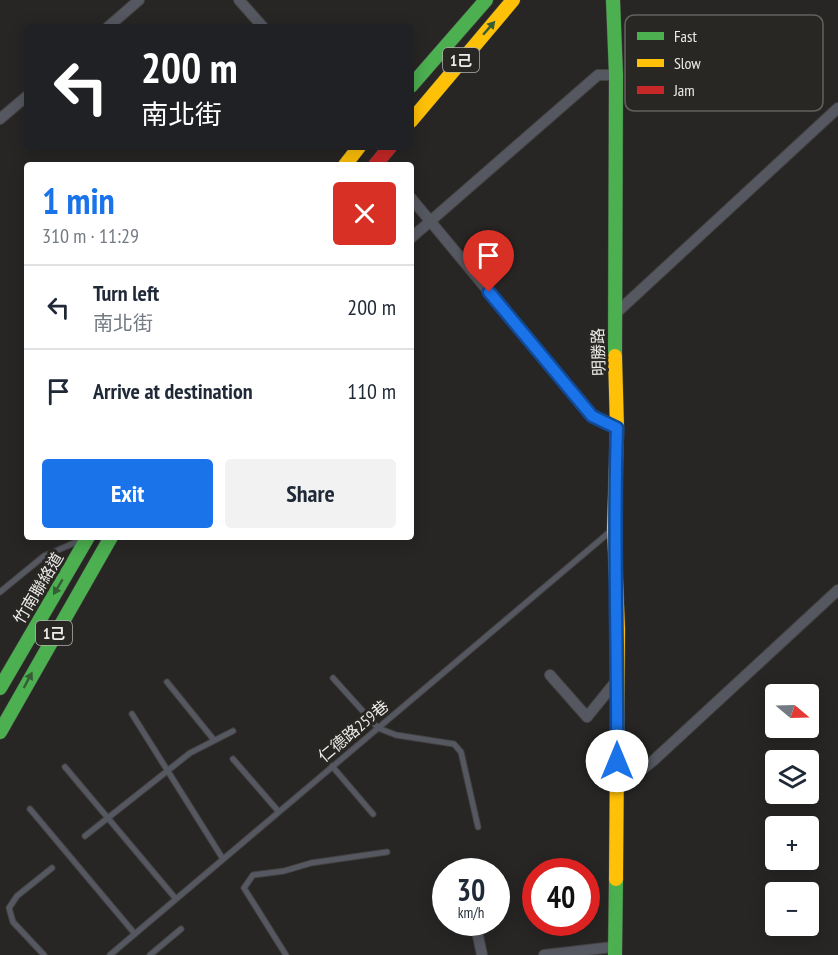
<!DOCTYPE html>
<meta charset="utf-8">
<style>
body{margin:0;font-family:"PT Sans Narrow","Noto Sans TC",sans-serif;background:#f2f2f3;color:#1f2937;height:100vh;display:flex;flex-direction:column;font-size:22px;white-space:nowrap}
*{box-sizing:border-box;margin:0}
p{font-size:20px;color:#747a83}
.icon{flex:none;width:33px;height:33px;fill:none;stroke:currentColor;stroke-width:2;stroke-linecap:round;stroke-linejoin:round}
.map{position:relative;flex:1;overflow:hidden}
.sheet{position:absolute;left:24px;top:162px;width:390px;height:378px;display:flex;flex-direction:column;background:#fff;border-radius:6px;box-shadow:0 3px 15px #0003}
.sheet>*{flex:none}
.top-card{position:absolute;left:24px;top:24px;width:390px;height:126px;border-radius:6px;box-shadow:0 3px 15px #0003;background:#202124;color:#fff;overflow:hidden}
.needle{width:39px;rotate:109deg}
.buttons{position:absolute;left:765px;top:684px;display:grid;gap:12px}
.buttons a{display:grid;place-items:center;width:54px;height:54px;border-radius:6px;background:#fff;box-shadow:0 3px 15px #0003;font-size:30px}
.speed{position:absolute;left:432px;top:858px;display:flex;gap:12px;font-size:30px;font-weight:700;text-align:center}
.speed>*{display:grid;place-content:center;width:78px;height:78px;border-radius:50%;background:#fff;box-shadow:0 3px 15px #0003;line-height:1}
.speed small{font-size:15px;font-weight:400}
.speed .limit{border:9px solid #d22;background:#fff;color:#111}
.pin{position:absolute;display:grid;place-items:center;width:51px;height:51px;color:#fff;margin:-62px -26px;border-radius:50% 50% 50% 0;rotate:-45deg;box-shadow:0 0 6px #0007}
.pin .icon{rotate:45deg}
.me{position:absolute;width:66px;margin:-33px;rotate:0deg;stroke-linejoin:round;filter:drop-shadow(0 0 4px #0008)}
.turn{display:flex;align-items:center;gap:21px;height:126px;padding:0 18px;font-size:27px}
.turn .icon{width:78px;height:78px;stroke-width:2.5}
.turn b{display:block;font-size:42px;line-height:51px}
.round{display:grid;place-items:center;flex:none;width:63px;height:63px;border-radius:6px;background:#f2f2f3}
.head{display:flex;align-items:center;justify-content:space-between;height:102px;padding:0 18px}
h1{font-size:36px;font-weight:600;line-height:45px;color:#1a73e8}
.button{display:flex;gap:12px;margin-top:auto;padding:12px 18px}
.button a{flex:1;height:69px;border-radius:6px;background:#1a73e8;color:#fff;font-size:24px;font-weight:600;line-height:69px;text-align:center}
.button a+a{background:#f2f2f3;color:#1f2937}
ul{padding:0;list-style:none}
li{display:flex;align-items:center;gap:18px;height:84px;padding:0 18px;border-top:2px solid #e0e1e3}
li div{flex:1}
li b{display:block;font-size:22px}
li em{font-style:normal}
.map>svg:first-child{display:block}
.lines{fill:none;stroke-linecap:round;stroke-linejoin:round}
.lane-casing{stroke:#434241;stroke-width:7}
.street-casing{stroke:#434241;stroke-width:12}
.fast-casing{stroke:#434241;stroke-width:15}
.slow-casing{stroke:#434241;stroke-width:15}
.jam-casing{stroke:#434241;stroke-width:15}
.lane{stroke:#565861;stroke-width:5}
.street{stroke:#565861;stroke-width:10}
.fast{stroke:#4caf50;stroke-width:14}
.slow{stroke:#ffc107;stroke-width:14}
.jam{stroke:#c62828;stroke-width:14}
.oneway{fill:#365d36}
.route-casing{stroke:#114b97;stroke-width:15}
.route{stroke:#1a73e8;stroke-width:10}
.labels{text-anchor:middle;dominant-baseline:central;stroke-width:6;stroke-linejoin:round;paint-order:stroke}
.shield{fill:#282724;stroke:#b2b1af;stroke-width:1.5}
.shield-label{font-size:15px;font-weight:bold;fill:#edecea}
.street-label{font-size:16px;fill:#edecea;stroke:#282724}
.key{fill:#282724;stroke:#63625f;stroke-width:1.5}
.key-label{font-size:16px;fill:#edecea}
</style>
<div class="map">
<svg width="838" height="955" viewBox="0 0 838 955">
<rect width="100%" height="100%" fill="#272625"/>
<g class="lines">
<g class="lane-casing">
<path id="lane" d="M 0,592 L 44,556 L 81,540
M 333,678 L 378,728 L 396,735 L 454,744 L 461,752 L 478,827
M 167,682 L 214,740
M 132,714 L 223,859
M 233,759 L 279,812
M 332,766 L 373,814
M 65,767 L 176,899
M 30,809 L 135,934
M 85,836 L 190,753 L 233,731
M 44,955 L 13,922 L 9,908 L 17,896 L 52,868
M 110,955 L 612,530
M 150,955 L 181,929
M 286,955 L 244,888 L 253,875 L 284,871 L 311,863 L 387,852"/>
</g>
<g class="street-casing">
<path id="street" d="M 239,0 L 263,27
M 108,27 L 139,0
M 0,119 L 27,96
M 411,198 L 592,416 L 617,428
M 411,238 L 598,75 L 616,75
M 614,315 L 838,108
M 550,675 L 587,717 L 617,680
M 617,781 L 634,776 L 654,760 L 838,590
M 475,922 L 482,955
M 544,955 L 613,947"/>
</g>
<g class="fast-casing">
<path id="fast" d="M 613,0 L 616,75 L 615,356
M 411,86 L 486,0
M 0,688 L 88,537
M 0,732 L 111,537
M 615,955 L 616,879"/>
</g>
<g class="slow-casing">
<path id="slow" d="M 411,121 L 513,0
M 345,165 L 359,147
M 615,356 L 617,428 L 614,528 L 618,629 L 616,879"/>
</g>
<g class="jam-casing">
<path id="jam" d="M 375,165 L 390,147"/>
</g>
<use href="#lane" class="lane"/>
<use href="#street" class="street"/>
<use href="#fast" class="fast"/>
<use href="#slow" class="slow"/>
<use href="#jam" class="jam"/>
</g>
<defs><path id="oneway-solid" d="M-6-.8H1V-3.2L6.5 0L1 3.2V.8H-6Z" transform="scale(1.5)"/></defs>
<g class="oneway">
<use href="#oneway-solid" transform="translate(489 28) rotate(-49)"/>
<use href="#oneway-solid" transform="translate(58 587) rotate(121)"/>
<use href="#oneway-solid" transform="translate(28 680) rotate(-62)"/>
</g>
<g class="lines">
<g class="route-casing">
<path id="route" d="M 489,292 L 592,416 L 617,428 C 613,539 618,650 617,761"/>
</g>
<use href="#route" class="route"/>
</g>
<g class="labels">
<g class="shield">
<rect x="443" y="48" width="36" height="24" rx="4.5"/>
<rect x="36" y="621" width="36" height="24" rx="4.5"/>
</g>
<g class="shield-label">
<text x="461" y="60">1己</text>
<text x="54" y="633">1己</text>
</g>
<g class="street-label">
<text transform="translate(598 352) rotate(-92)">明勝路</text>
<text transform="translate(38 588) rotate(-59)">竹南聯絡道</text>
<text transform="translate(353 731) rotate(-40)">仁德路259巷</text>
</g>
</g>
<rect x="625" y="15" width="198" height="96" rx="9" class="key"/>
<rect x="637" y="32" width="27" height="8" fill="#4caf50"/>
<rect x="637" y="59" width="27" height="8" fill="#ffc107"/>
<rect x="637" y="86" width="27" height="8" fill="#c62828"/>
<g class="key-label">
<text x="674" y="42">Fast</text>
<text x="674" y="69">Slow</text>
<text x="674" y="96">Jam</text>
</g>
</svg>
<div class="buttons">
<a><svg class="needle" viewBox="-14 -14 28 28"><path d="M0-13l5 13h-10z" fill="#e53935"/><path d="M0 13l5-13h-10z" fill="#747a83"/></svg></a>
<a><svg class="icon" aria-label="layers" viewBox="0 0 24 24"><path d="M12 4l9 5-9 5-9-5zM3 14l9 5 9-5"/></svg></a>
<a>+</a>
<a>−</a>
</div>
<div class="speed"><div>30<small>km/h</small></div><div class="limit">40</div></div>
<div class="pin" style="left:489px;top:292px;background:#d93025"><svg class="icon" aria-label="arrive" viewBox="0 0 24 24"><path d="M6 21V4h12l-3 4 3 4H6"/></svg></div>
<svg class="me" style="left:617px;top:761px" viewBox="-20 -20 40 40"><circle r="19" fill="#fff"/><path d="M0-13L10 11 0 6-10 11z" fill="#1a73e8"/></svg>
<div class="top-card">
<div class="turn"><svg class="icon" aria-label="left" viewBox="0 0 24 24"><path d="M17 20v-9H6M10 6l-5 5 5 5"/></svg><div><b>200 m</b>南北街</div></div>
</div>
<section class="sheet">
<div class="head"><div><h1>1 min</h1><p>310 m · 11:29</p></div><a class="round" style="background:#d93025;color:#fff"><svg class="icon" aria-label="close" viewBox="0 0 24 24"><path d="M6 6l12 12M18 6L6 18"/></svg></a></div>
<ul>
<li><svg class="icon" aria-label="left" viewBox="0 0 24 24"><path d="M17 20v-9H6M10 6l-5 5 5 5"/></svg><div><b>Turn left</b><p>南北街</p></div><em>200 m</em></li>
<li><svg class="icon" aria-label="arrive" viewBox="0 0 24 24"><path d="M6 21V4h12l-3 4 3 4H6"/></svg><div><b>Arrive at destination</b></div><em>110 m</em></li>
</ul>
<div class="button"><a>Exit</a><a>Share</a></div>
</section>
</div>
